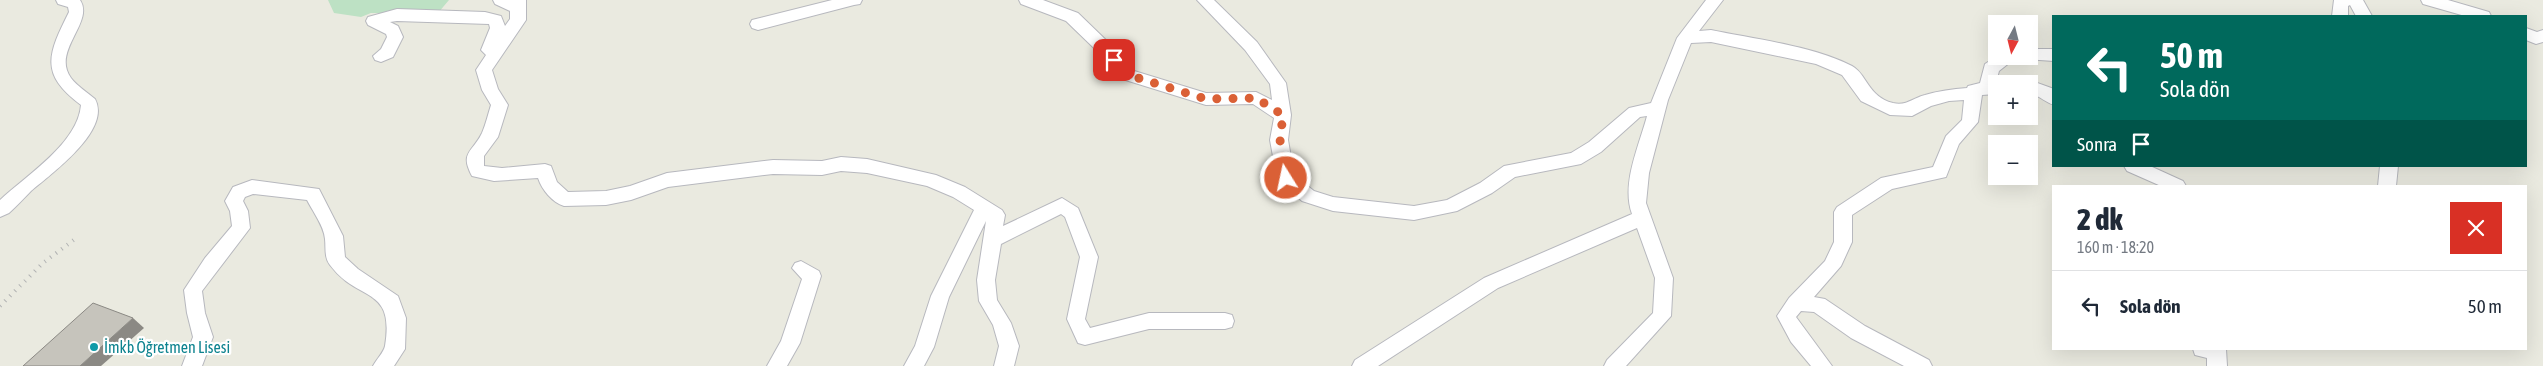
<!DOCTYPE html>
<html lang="tr">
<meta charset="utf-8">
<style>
body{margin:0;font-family:"Asap Condensed",sans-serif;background:#f2f2f3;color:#1f2937;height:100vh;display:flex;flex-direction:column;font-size:19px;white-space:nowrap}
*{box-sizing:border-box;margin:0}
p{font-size:16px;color:#747a83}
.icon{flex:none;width:28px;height:28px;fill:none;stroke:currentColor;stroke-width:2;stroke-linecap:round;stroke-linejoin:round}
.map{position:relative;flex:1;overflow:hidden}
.sheet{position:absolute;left:2052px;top:185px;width:475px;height:165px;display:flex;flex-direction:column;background:#fff;border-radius:0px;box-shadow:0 5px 20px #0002}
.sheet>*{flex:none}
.hud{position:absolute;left:2052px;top:15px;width:475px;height:152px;border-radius:0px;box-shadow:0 5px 20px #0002;background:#00695c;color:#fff;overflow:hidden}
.needle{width:32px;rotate:187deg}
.tools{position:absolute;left:1988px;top:15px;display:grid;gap:10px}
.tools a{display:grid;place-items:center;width:50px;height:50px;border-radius:0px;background:#fff;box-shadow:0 5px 20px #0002;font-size:25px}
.pin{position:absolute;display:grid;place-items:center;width:42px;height:42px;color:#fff;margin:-21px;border-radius:10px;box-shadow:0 2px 8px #0006}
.me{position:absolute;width:55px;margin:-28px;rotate:350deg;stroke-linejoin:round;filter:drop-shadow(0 0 4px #0008)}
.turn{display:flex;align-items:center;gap:18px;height:105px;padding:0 25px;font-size:22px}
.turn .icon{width:65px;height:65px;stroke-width:2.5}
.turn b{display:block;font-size:35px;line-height:42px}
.then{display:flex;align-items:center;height:48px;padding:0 25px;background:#0003;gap:10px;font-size:19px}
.round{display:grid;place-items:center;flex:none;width:52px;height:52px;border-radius:0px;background:#f2f2f3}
.overview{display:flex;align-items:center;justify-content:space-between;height:85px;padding:0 25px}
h1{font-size:30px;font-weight:800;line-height:38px}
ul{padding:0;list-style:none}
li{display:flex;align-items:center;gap:15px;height:70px;padding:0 25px;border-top:1px solid #e0e1e3}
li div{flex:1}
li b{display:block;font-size:19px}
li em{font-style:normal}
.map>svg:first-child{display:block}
.green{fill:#bde1c4}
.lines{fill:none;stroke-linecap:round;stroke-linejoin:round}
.minor-casing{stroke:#b7b8be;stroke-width:2}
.minor{fill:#fff;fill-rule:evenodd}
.rail{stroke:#b2b3b3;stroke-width:4;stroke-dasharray:1 6;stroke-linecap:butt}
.shaded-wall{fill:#8b8984}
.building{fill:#c6c4bc;stroke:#8b8984}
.route{stroke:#da6036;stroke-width:9;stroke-dasharray:0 16.2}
.culture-dot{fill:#0f9aa8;stroke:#fff;stroke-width:2}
.labels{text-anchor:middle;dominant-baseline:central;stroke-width:4.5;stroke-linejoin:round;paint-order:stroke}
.culture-label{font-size:16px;fill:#0d838f;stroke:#fff;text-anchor:start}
</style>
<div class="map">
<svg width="2543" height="366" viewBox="0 0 2543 366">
<rect width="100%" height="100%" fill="#eaeae0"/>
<path class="green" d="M 328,0 L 449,0 L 438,13 L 371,13 L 361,17 L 334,13 Z"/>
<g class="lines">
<g class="minor-casing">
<path id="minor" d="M 56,0 L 80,0 C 95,22 51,51 71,78 C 77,86 87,92 95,99 C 112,130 51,174 31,191 C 24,198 17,206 9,213 L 0,217 L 0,200 C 27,175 78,143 81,105 C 39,74 48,54 69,12 L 68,7 L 58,4 Z
M 493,0 L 526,0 L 526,20 L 492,70 L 498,89 L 508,105 L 498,137 L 484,156 L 484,166 L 502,168 L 545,164 L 551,166 L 557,182 L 568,192 L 606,191 L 630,186 L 667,173 L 773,160 L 822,161 L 841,157 L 867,159 L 936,175 L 965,187 L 1002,210 L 1005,215 L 1003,226 L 1062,198 L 1078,208 L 1098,257 L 1085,319 L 1090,328 L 1149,313 L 1225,313 L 1232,315 L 1234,321 L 1232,327 L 1225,329 L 1149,329 L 1085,345 L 1078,343 L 1067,319 L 1080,257 L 1065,217 L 1061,214 L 1001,244 L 995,280 L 997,300 L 1011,323 L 1019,346 L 1014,366 L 994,366 L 999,346 L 993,325 L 979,301 L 977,280 L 986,221 L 949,297 L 934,347 L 924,366 L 904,366 L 915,346 L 931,296 L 974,210 L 953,197 L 927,186 L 867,173 L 841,171 L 822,175 L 773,174 L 668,187 L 631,200 L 606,205 L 564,206 C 552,202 542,190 538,178 L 494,181 L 472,176 C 459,152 473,152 482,133 C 486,124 488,114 491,105 L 482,90 L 476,70 L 486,55 L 481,50 L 490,28 L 489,24 L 397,21 L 390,22 L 398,26 L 403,37 L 393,57 L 381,62 L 375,60 L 373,56 L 381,49 L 387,37 L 386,34 L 368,25 L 366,21 L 368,17 L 397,9 L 485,12 L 501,16 L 505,26 L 510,19 L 510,11 L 495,4 Z
M 832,0 L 862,0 L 860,4 L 854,5 L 758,30 L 752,28 L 750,24 L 752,20 Z
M 1019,0 L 1043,0 L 1078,13 L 1108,42 L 1131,70 L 1206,93 L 1256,92 L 1272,100 L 1270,84 L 1245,50 L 1197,0 L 1214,0 L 1257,42 L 1286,83 L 1291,115 L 1288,140 L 1294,175 L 1314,191 L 1333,197 L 1414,206 L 1447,200 L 1480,183 L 1504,166 L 1571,153 L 1589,142 L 1629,108 L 1651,103 L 1677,38 L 1706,0 L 1723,0 L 1699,31 L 1711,30 C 1754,39 1814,46 1852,66 C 1867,74 1868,97 1893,103 C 1907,106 1913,98 1925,95 C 1939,91 1952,89 1967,88 L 1968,86 L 1980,83 L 1985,64 L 1997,56 L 2018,56 L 1999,71 L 1996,82 L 2002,84 L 1996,84 L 1996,94 L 1982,95 L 1978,122 L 1959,144 L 1946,177 L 1892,189 L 1852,215 L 1852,242 L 1841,266 L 1814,297 L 1825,299 L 1865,326 L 1929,360 L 1932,366 L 1904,366 L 1851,338 L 1814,312 L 1801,311 L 1796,317 L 1832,366 L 1811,366 L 1791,342 L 1777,316 L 1789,298 L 1825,261 L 1834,242 L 1834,212 L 1837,207 L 1881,178 L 1933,167 L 1946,136 L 1962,120 L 1964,100 L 1949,101 L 1931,106 L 1912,116 L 1890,115 L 1861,101 L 1842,75 L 1816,64 L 1711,42 L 1691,43 L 1668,100 L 1649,173 L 1646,203 L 1673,278 L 1671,316 L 1626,366 L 1604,366 L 1607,360 L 1653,313 L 1655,278 L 1637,228 L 1498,288 L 1378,366 L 1352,366 L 1355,360 L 1484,278 L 1632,214 C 1621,184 1639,146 1647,116 L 1640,117 L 1601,152 L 1581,164 L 1515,177 L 1492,193 L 1457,211 L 1414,220 L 1333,211 L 1302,201 L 1277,178 L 1270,140 L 1274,118 L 1253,104 L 1206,105 L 1119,78 L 1096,50 L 1066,21 L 1021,4 Z
M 2334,0 L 2363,0 L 2372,16 L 2356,16 L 2350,5 L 2348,6 L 2348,16 L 2332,16 Z
M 2421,0 L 2448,0 L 2489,12 L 2491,16 L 2465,16 L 2423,4 Z
M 2526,28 L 2537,32 L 2543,30 L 2543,42 L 2536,44 L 2526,40 Z
M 2029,49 L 2054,49 L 2054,61 L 2023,59 L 2022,56 L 2029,56 Z
M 2029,80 L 2054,89 L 2054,105 C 2045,102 2038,95 2029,92 L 2029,84 L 2022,84 Z
M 2124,166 L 2150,166 L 2183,181 L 2186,186 L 2161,186 L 2127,171 Z
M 2380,166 L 2398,166 L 2396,186 L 2378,186 Z
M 252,180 L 319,189 L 343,236 L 345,257 L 358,269 L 398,296 L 406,318 L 405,349 L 394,366 L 373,366 C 376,360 384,352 385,346 C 395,285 358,303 330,265 C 324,258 326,247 325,239 C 324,226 313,212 307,200 L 253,194 L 245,197 L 243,201 L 248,211 L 250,228 L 202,291 L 205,313 L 213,337 L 202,366 L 182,366 L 193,337 L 187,313 L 184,290 L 205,258 L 232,226 L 230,211 L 225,201 L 233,187 Z
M 801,261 L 819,271 L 821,276 L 800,343 L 787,366 L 767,366 L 781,341 L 802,279 L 792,268 L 795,263 Z
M 2193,349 L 2226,349 L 2227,366 L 2207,366 L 2207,358 L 2195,355 Z"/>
</g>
<use href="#minor" class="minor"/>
<path class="rail" d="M 0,306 L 43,263 L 75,239"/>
</g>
<path class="shaded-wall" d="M 133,318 L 144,328 L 101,366 L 80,366 Z"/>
<path class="building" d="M 93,303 L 133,318 L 80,366 L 23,366 Z"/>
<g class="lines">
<path class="route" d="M 1114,60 L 1125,74 L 1206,99 L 1256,98 L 1283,115 L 1280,140 L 1286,178"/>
</g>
<circle class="culture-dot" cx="94" cy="347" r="5"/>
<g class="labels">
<g class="culture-label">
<text x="104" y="347">İmkb Öğretmen Lisesi</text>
</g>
</g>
</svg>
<div class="tools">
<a><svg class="needle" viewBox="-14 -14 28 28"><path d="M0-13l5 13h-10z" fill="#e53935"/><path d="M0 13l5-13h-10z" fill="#747a83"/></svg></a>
<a>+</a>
<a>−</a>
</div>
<div class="pin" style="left:1114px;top:60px;background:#d93025"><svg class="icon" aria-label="arrive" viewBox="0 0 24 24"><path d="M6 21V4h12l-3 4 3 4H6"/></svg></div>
<svg class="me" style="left:1286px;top:178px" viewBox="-20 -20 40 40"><circle r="17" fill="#da6036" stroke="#fff" stroke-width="3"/><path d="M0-11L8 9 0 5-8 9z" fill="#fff"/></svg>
<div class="hud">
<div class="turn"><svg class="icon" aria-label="left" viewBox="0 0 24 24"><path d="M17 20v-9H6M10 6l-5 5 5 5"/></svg><div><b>50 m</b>Sola dön</div></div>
<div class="then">Sonra<svg class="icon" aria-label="arrive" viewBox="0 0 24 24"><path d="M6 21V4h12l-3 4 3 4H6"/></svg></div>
</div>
<section class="sheet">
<div class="overview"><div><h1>2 dk</h1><p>160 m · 18:20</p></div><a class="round" style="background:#d93025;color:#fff"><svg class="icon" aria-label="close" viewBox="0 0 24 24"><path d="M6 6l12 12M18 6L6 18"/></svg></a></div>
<ul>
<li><svg class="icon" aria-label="left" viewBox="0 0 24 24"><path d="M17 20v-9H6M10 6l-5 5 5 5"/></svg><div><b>Sola dön</b></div><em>50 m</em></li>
</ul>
</section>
</div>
